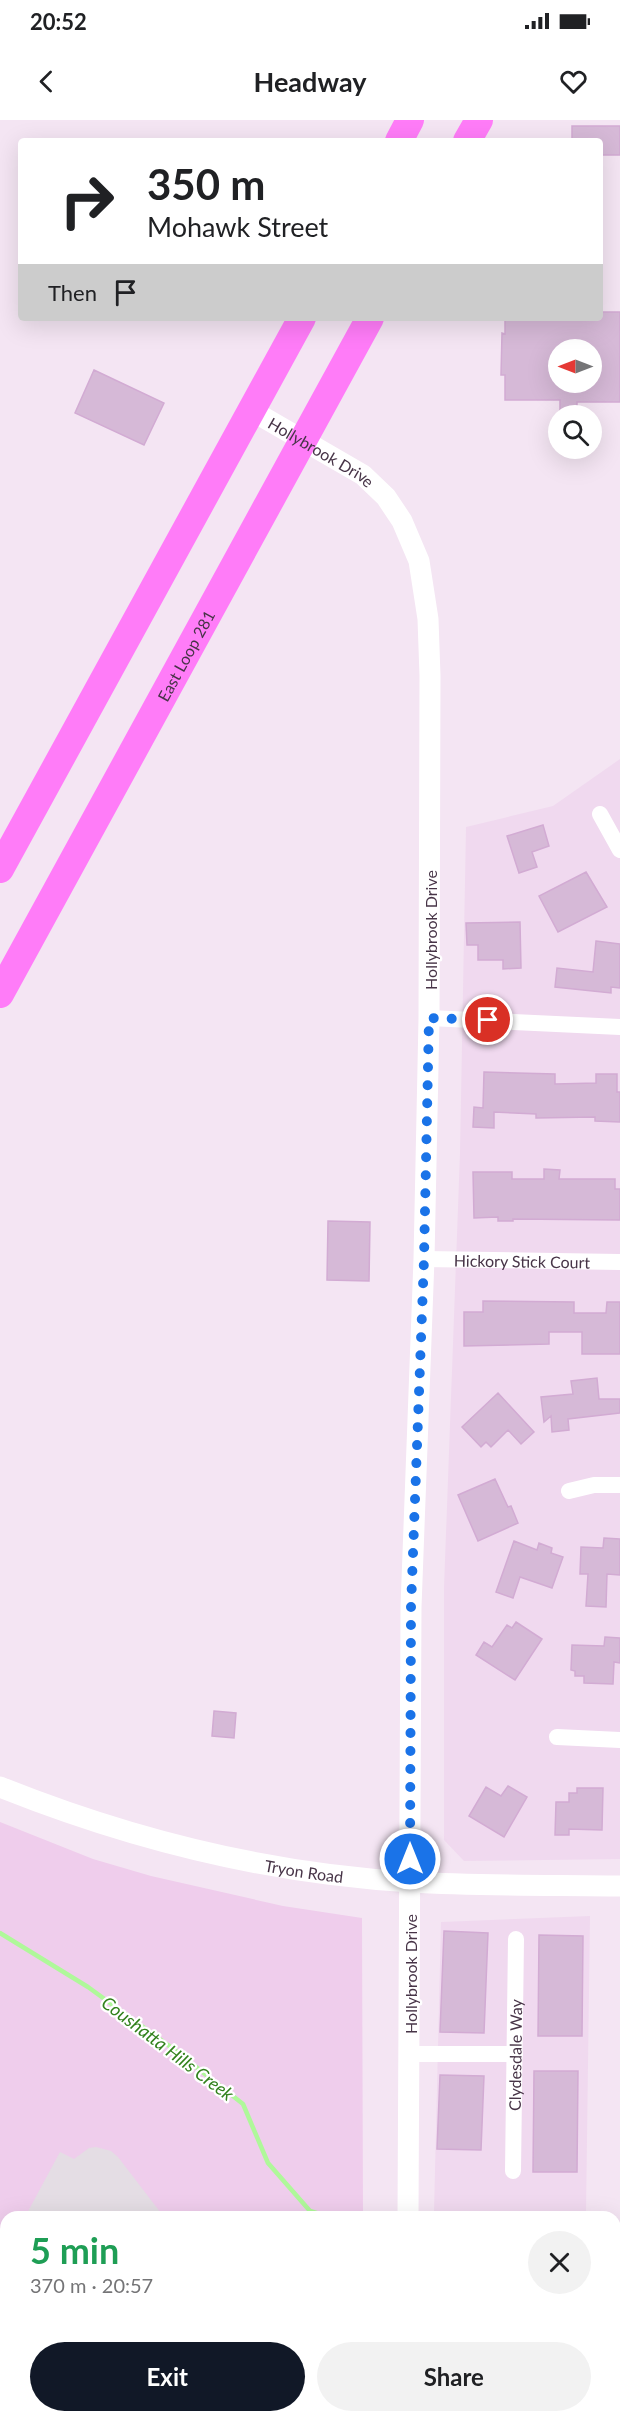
<!DOCTYPE html>
<meta charset="utf-8">
<style>
body{margin:0;font-family:Lato,sans-serif;background:#f2f2f2;color:#202124;height:100vh;display:flex;flex-direction:column;font-size:22px;white-space:nowrap}
*{box-sizing:border-box;margin:0}
p{font-size:20px;color:#757577}
.icon{flex:none;width:33px;height:33px;fill:none;stroke:currentColor;stroke-width:2;stroke-linecap:round;stroke-linejoin:round}
.map{position:relative;flex:1;overflow:hidden}
.drawer{position:absolute;left:0px;top:2091px;width:621px;height:212px;display:flex;flex-direction:column;background:#fff;border-radius:18px 18px 0 0;box-shadow:0 6px 24px #0002}
.drawer>*{flex:none}
.top-card{position:absolute;left:18px;top:18px;width:585px;height:183px;border-radius:6px;box-shadow:0 6px 24px #0002;background:#fff;color:#202124;overflow:hidden}
.needle{width:39px;rotate:270deg}
.fabs{position:absolute;left:548px;top:219px;display:grid;gap:12px}
.fabs a{display:grid;place-items:center;width:54px;height:54px;border-radius:50%;background:#fff;box-shadow:0 6px 24px #0002;font-size:30px}
.pin{position:absolute;display:grid;place-items:center;width:51px;height:51px;color:#fff;margin:-26px;border:3px solid #fff;border-radius:50%;box-shadow:0 2px 6px #0007}
.me{position:absolute;width:66px;margin:-33px;rotate:0deg;stroke-linejoin:round;filter:drop-shadow(0 0 4px #0008)}
.turn{display:flex;align-items:center;gap:21px;height:126px;padding:0 30px;font-size:27px}
.turn .icon{width:78px;height:78px;stroke-width:2.5}
.turn b{display:block;font-size:42px;line-height:51px}
.then{display:flex;align-items:center;height:57px;padding:0 30px;background:#0003;gap:12px;font-size:22px}
.round{display:grid;place-items:center;flex:none;width:63px;height:63px;border-radius:32px;background:#f2f2f2}
.summary{display:flex;align-items:center;justify-content:space-between;height:102px;padding:0 30px}
h1{font-size:36px;font-weight:700;line-height:45px;color:#1e9e55}
.button{display:flex;gap:12px;margin-top:auto;padding:12px 30px}
.button a{flex:1;height:69px;border-radius:36px;background:#111827;color:#fff;font-size:24px;font-weight:700;line-height:69px;text-align:center}
.button a+a{background:#f2f2f2;color:#202124}
.status{display:flex;justify-content:space-between;align-items:center;height:42px;padding:0 30px;background:#fff;direction:ltr}
.status svg{height:16px;fill:currentColor}
header{display:flex;justify-content:space-between;align-items:center;height:78px;padding:0 30px;background:#fff;font-size:27px;font-weight:700}
.map>svg:first-child{display:block}
.residential{fill:#f0d9ef}
.education{fill:#efcdec}
.parking{fill:#e4dde4}
.lines{fill:none;stroke-linecap:round;stroke-linejoin:round}
.stream{stroke:#aff89a;stroke-width:4.5}
.building{fill:#d6b9d7;stroke:#d2abd3;stroke-width:1.5;fill-rule:evenodd}
.minor{stroke:#fff;stroke-width:16}
.tertiary{stroke:#fff;stroke-width:21}
.trunk{stroke:#ff7cf8;stroke-width:28}
.route{stroke:#1a73e8;stroke-width:10;stroke-dasharray:0 18}
.labels{text-anchor:middle;dominant-baseline:central;stroke-width:4.5;stroke-linejoin:round;paint-order:stroke}
.street-label{font-size:16px;fill:#473447;stroke:#fff}
.water-label{font-size:18px;font-style:italic;fill:#31811c;stroke:#fff}
</style>
<div class="status"><b>20:52</b><svg viewBox="0 0 49 12"><path d="M0 12V9h3v3zM5 12V6h3v6zM10 12V3h3v9zM15 12V0h3v12zM26 1h20v11H26zM47 4h2v5h-2z"/></svg></div>
<header><svg class="icon" aria-label="back" viewBox="0 0 24 24"><path d="M15 5l-7 7 7 7"/></svg>Headway<svg class="icon" aria-label="heart" viewBox="0 0 24 24"><path d="M12 20l-8-8c-3-5 5-10 8-4 3-6 11-1 8 4z"/></svg></header>
<div class="map">
<svg width="620" height="2302" viewBox="0 0 620 2302">
<rect width="100%" height="100%" fill="#f4e5f3"/>
<path class="residential" d="M 620,639 L 620,1739 L 464,1741 L 444,1720 L 444,1468 L 460,1033 L 466,707 L 553,686 Z
M 590,1796 L 586,2093 L 434,2092 L 441,1802 Z"/>
<path class="education" d="M 0,1702 L 93,1739 L 151,1756 L 283,1786 L 362,1798 L 363,2097 L 6,2097 L 6,2296 L 364,2296 L 364,2302 L 0,2302 Z"/>
<path class="parking" d="M 96,2027 L 111,2031 L 118,2037 L 164,2097 L 25,2097 L 60,2032 L 74,2039 L 89,2028 Z
M 6,2133 L 6,2236 L 0,2233 L 0,2144 Z"/>
<g class="lines">
<path class="stream" d="M 0,1813 L 88,1867 L 172,1928 L 243,1984 L 268,2043 L 310,2091 L 329,2097
M 615,2224 L 620,2229"/>
</g>
<path class="building" d="M 572,6 L 620,6 L 620,35 L 600,35 L 600,21 L 572,21 Z
M 600,192 L 620,192 L 620,282 L 577,282 L 577,294 L 560,294 L 560,280 L 505,280 L 505,255 L 501,255 L 502,213 L 505,214 L 505,198 L 600,198 ZM 558,230 L 591,230 L 591,262 L 558,262 Z
M 94,250 L 164,283 L 144,325 L 75,293 Z
M 543,705 L 549,726 L 532,732 L 537,747 L 519,753 L 507,716 Z
M 586,752 L 607,787 L 558,812 L 539,776 Z
M 520,802 L 521,848 L 503,849 L 503,840 L 478,840 L 478,825 L 467,825 L 466,803 Z
M 596,821 L 620,824 L 620,868 L 611,867 L 611,873 L 555,867 L 557,848 L 593,852 Z
M 484,952 L 555,954 L 555,964 L 596,963 L 596,954 L 617,954 L 617,972 L 620,972 L 620,1002 L 595,1001 L 595,997 L 536,998 L 536,994 L 494,992 L 494,1008 L 473,1007 L 474,987 L 483,988 Z
M 544,1049 L 560,1050 L 559,1059 L 615,1059 L 615,1069 L 620,1069 L 620,1100 L 513,1099 L 513,1101 L 498,1101 L 498,1097 L 474,1098 L 473,1052 L 512,1052 L 512,1059 L 544,1059 Z
M 328,1101 L 370,1102 L 369,1161 L 327,1160 Z
M 483,1181 L 574,1182 L 574,1193 L 606,1193 L 607,1182 L 620,1182 L 620,1234 L 582,1234 L 582,1212 L 549,1212 L 549,1224 L 464,1226 L 464,1192 L 483,1192 Z
M 597,1258 L 599,1279 L 620,1279 L 620,1293 L 568,1299 L 569,1310 L 552,1312 L 551,1296 L 544,1302 L 541,1277 L 573,1274 L 571,1261 Z
M 498,1273 L 534,1312 L 521,1324 L 508,1310 L 491,1327 L 486,1322 L 481,1327 L 462,1307 Z
M 495,1359 L 508,1387 L 511,1386 L 518,1403 L 478,1421 L 458,1375 Z
M 604,1418 L 620,1419 L 620,1455 L 607,1454 L 606,1487 L 586,1486 L 588,1454 L 580,1454 L 581,1427 L 603,1428 Z
M 514,1421 L 537,1430 L 539,1423 L 552,1428 L 551,1433 L 563,1437 L 552,1468 L 520,1457 L 513,1478 L 496,1472 Z
M 516,1502 L 542,1519 L 515,1560 L 476,1535 L 484,1522 L 492,1527 L 507,1505 L 512,1508 Z
M 605,1517 L 620,1518 L 620,1543 L 614,1542 L 613,1564 L 584,1563 L 584,1556 L 575,1556 L 575,1551 L 571,1550 L 572,1525 L 604,1526 Z
M 214,1591 L 236,1593 L 234,1618 L 212,1616 Z
M 508,1666 L 527,1677 L 504,1717 L 469,1696 L 486,1667 L 501,1676 Z
M 577,1668 L 603,1668 L 602,1710 L 569,1709 L 569,1715 L 555,1715 L 556,1682 L 569,1682 L 569,1673 L 577,1673 Z
M 444,1811 L 488,1813 L 484,1913 L 440,1912 Z
M 539,1815 L 583,1816 L 582,1916 L 538,1916 Z
M 534,1951 L 578,1951 L 577,2052 L 533,2052 Z
M 440,1955 L 484,1956 L 481,2030 L 437,2029 Z"/>
<g class="lines">
<g class="minor">
<path d="M 600,694 L 620,730"/>
<path d="M 429,898 L 620,907"/>
<path id="s1" d="M 424,1139 L 620,1142"/>
<path d="M 569,1371 L 594,1365 L 620,1365"/>
<path d="M 557,1617 L 620,1620"/>
<path d="M 409,1934 L 515,1934"/>
<path id="s2" d="M 513,2051 L 516,1819"/>
</g>
<g class="tertiary">
<path id="s3" d="M 251,290 L 363,355 L 386,377 L 402,401 L 419,441 L 428,499 L 430,556 L 429,898 L 424,1139 L 411,1487 L 408,2097"/>
<path id="s4" d="M 0,1667 C 130,1719 270,1754 411,1762 C 480,1766 550,1765 620,1766"/>
<path d="M 408,2302 L 408,2296"/>
</g>
<g class="trunk">
<path d="M 399,21 L 410,0"/>
<path d="M 467,21 L 479,0"/>
<path d="M 0,749 L 302,198"/>
<path id="s5" d="M 0,874 L 370,198"/>
</g>
</g>
<g class="lines">
<path class="route" d="M 410,1739 L 411,1487 L 424,1139 L 429,898 L 488,900"/>
</g>
<g class="labels">
<g class="street-label">
<text stroke="none"><textPath href="#s3" startOffset="82">Hollybrook Drive</textPath></text>
<text stroke="none"><textPath href="#s5" startOffset="386">East Loop 281</textPath></text>
<text transform="translate(430 810) rotate(-90)">Hollybrook Drive</text>
<text stroke="none"><textPath href="#s1" startOffset="98">Hickory Stick Court</textPath></text>
<text stroke="none"><textPath href="#s4" startOffset="316">Tryon Road</textPath></text>
<text transform="translate(410 1854) rotate(-90)">Hollybrook Drive</text>
<text stroke="none"><textPath href="#s2" startOffset="116">Clydesdale Way</textPath></text>
</g>
<g class="water-label">
<text transform="translate(168 1928) rotate(37)">Coushatta Hills Creek</text>
</g>
</g>
</svg>
<div class="fabs">
<a><svg class="needle" viewBox="-14 -14 28 28"><path d="M0-13l5 13h-10z" fill="#e53935"/><path d="M0 13l5-13h-10z" fill="#757577"/></svg></a>
<a><svg class="icon" aria-label="search" viewBox="0 0 24 24"><circle cx="10" cy="10" r="6"/><path d="M15 15l6 6"/></svg></a>
</div>
<div class="pin" style="left:488px;top:900px;background:#d93025"><svg class="icon" aria-label="arrive" viewBox="0 0 24 24"><path d="M6 21V4h12l-3 4 3 4H6"/></svg></div>
<svg class="me" style="left:410px;top:1739px" viewBox="-20 -20 40 40"><circle r="17" fill="#1a73e8" stroke="#fff" stroke-width="3"/><path d="M0-11L8 9 0 5-8 9z" fill="#fff"/></svg>
<div class="top-card">
<div class="turn"><svg class="icon" aria-label="right" viewBox="0 0 24 24"><path d="M7 20v-9h11M14 6l5 5-5 5"/></svg><div><b>350 m</b>Mohawk Street</div></div>
<div class="then">Then<svg class="icon" aria-label="arrive" viewBox="0 0 24 24"><path d="M6 21V4h12l-3 4 3 4H6"/></svg></div>
</div>
<section class="drawer">
<div class="summary"><div><h1>5 min</h1><p>370 m · 20:57</p></div><a class="round"><svg class="icon" aria-label="close" viewBox="0 0 24 24"><path d="M6 6l12 12M18 6L6 18"/></svg></a></div>
<div class="button"><a>Exit</a><a>Share</a></div>
</section>
</div>
